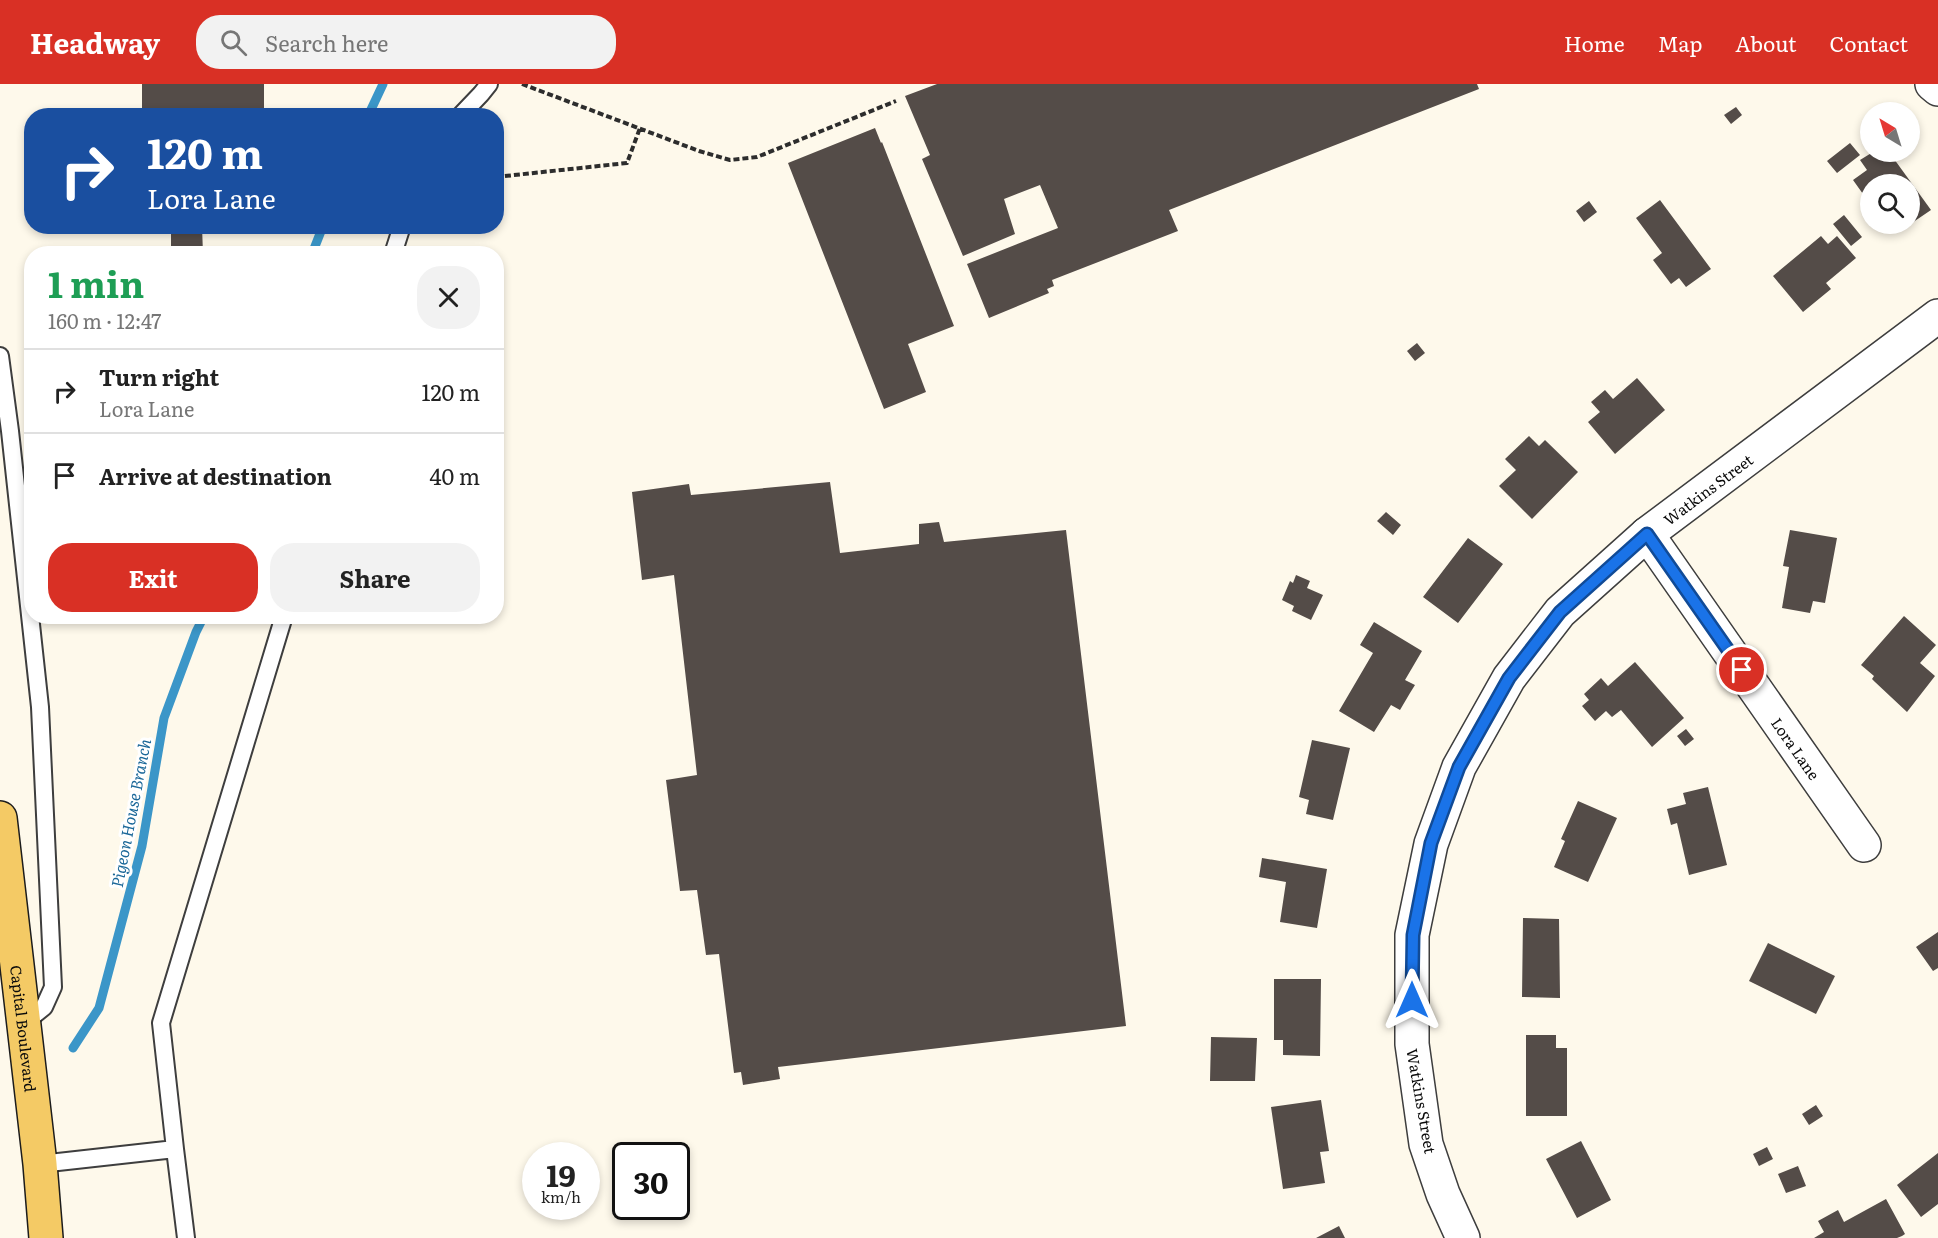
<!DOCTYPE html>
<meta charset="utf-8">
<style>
body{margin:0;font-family:Literata,serif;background:#f2f2f2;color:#222;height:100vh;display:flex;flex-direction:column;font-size:22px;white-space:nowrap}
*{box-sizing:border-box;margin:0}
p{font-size:20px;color:#767676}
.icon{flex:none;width:33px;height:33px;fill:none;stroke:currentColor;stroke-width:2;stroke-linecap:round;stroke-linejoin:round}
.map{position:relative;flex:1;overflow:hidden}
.panel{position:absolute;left:24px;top:162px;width:480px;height:378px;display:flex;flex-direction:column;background:#fff;border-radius:24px;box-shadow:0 3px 9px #0003}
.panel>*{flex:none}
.banner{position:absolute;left:24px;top:24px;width:480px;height:126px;border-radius:24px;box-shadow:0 3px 9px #0003;background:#1a4fa0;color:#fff;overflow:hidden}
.needle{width:39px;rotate:322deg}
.fabs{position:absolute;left:1860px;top:18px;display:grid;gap:12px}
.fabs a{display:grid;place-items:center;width:60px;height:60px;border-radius:50%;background:#fff;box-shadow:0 3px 9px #0003;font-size:30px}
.speed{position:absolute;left:522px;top:1058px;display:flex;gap:12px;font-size:30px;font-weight:700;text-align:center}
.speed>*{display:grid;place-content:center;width:78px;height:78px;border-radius:50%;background:#fff;box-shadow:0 3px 9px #0003;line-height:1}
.speed small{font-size:15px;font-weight:400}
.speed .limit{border:3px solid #111;border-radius:9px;background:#fff;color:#111}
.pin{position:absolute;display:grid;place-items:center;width:51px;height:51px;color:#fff;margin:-26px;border:3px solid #fff;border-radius:50%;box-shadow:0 2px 6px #0007}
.me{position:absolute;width:66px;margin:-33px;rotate:0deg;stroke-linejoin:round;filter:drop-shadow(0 0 4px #0008)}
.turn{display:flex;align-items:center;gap:21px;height:126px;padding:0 24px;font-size:27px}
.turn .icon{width:78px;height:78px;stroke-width:2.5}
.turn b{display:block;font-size:42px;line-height:51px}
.round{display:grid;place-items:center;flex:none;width:63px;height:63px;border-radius:24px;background:#f2f2f2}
.overview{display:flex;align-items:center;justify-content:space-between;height:102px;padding:0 24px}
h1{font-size:36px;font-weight:700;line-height:45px;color:#1e9e55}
.cta{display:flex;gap:12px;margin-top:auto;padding:12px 24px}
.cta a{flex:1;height:69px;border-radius:24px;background:#d93025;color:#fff;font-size:24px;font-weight:700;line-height:69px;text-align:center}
.cta a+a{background:#f2f2f2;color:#222}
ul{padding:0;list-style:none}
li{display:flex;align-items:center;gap:18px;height:84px;padding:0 24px;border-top:2px solid #e0e0e0}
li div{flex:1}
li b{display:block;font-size:22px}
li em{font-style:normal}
header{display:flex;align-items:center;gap:36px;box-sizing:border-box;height:84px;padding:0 30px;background:#d93025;color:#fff}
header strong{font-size:28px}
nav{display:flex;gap:33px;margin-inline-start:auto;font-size:21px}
.search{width:420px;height:54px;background:#f2f2f2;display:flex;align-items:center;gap:15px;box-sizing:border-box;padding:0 21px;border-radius:24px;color:#767676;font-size:22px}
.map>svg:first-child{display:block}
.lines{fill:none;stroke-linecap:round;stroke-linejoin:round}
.stream{stroke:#3b96c8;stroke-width:9}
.building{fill:#544c48}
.service-casing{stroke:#3e3e3e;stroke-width:20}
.minor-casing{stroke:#3e3e3e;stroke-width:36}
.tertiary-casing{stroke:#3e3e3e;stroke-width:36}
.primary-casing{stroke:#1c1c1c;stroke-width:36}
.path{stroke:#2d2d2d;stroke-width:4;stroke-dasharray:6 3;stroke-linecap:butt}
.service{stroke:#fff;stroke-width:16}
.minor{stroke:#fff;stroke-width:33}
.tertiary{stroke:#fff;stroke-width:33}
.primary{stroke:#f4ca65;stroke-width:33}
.route-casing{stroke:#114b97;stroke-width:15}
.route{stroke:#1a73e8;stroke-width:10}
.labels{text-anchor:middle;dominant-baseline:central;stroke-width:6;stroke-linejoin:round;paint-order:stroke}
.street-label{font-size:15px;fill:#0b0b0b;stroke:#fff}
.water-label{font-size:16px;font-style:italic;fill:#1a6798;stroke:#fff}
</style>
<header>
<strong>Headway</strong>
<div class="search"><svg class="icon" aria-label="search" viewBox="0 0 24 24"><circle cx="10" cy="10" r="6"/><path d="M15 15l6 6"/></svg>Search here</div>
<nav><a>Home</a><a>Map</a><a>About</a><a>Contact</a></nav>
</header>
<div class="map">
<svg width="1938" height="1154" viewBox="0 0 1938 1154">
<rect width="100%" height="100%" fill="#fef9eb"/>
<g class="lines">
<path class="stream" d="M 368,32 L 383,0
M 312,170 L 323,142
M 73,964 L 99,924 L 142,762 L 164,634 L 196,548 L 204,532"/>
</g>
<path class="building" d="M 142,0 L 264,0 L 264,32 L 142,32 Z
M 937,0 L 1477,0 L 1479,5 L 1169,126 L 1178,147 L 1052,196 L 1054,202 L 1047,205 L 1049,209 L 989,234 L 967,180 L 1058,144 L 1040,101 L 1004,115 L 1015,150 L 963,172 L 922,75 L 930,71 L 905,12 Z
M 1736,23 L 1742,31 L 1731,40 L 1724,31 Z
M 875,44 L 881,59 L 882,58 L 954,242 L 908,260 L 926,308 L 884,325 L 788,79 Z
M 1850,59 L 1860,71 L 1837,89 L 1827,77 Z
M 1873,68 L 1889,68 L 1931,126 L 1900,147 L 1894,140 L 1910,140 L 1910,100 L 1870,100 L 1870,104 L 1863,110 L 1853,96 L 1867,86 L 1860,76 Z
M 1660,116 L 1711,185 L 1686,203 L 1679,194 L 1671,200 L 1653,176 L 1662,169 L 1636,134 Z
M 1589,117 L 1597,128 L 1584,138 L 1576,127 Z
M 1844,131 L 1862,153 L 1851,162 L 1833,140 Z
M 171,142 L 202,142 L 203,170 L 171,170 Z
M 1821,152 L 1828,160 L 1837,152 L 1856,174 L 1826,199 L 1831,205 L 1803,228 L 1773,192 Z
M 1417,259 L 1425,269 L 1415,277 L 1407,267 Z
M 1637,294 L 1665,326 L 1615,370 L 1588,338 L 1600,328 L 1591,318 L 1605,306 L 1613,315 Z
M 1529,352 L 1539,362 L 1545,356 L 1578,388 L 1532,435 L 1499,402 L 1516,386 L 1505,375 Z
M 830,398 L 840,469 L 919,460 L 919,440 L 939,438 L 944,458 L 1066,446 L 1126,942 L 778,983 L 780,995 L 743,1001 L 741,988 L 734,989 L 719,870 L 706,871 L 697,806 L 680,807 L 666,696 L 697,691 L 674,491 L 642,496 L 632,408 L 689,400 L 691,411 Z
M 1386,428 L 1401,441 L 1393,451 L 1377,437 Z
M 1790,446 L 1837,454 L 1825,519 L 1813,517 L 1810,529 L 1782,524 L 1789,483 L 1783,482 Z
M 1468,454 L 1503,480 L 1458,539 L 1423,513 Z
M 1296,491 L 1310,497 L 1307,504 L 1323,511 L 1311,536 L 1292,527 L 1294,522 L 1282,516 L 1290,497 L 1293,499 Z
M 1904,532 L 1936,561 L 1920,579 L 1935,592 L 1907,628 L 1875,598 L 1872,595 L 1874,592 L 1861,581 Z
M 1374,538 L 1422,567 L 1405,596 L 1415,601 L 1410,609 L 1400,626 L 1391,621 L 1374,648 L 1339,627 L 1373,569 L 1360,561 Z
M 1635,578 L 1684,634 L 1652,663 L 1621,626 L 1612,633 L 1606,627 L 1595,637 L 1582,622 L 1589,616 L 1584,610 L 1599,596 L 1601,594 L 1608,602 Z
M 1686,645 L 1694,655 L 1685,662 L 1677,652 Z
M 1312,656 L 1350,664 L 1333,736 L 1306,730 L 1309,716 L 1299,713 Z
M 1708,703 L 1727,781 L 1689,791 L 1677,739 L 1671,741 L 1667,725 L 1686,720 L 1683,709 Z
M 1578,717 L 1617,734 L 1588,798 L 1554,783 L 1565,757 L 1561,755 Z
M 1262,774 L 1327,785 L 1317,844 L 1280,838 L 1286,798 L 1259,793 Z
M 1523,834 L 1559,835 L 1560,914 L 1522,913 Z
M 1938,848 L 1938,884 L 1933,887 L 1916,863 Z
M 1768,859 L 1835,892 L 1816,930 L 1749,897 Z
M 1274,895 L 1321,895 L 1320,972 L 1283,971 L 1283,956 L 1274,956 Z
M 1526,951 L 1556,951 L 1556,964 L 1567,964 L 1567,1032 L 1526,1032 Z
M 1211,953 L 1257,954 L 1255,997 L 1210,997 Z
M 1321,1016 L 1329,1067 L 1320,1068 L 1325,1099 L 1283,1105 L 1271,1023 Z
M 1816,1021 L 1823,1032 L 1809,1041 L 1802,1030 Z
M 1581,1057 L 1611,1116 L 1577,1134 L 1546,1075 Z
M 1767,1063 L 1773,1075 L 1759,1082 L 1753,1070 Z
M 1938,1069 L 1938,1120 L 1921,1133 L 1897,1101 Z
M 1798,1082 L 1806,1102 L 1786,1109 L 1778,1090 Z
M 1886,1115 L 1905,1150 L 1902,1152 L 1897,1154 L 1814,1154 L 1824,1148 L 1818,1137 L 1838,1126 L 1844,1138 Z
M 1339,1142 L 1345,1154 L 1316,1154 Z"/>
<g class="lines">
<g class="service-casing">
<path id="service" d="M 460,32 L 481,10 L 489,0
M 393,170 L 402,142
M 0,272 L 10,347 L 40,623 L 53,903 L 44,923 L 23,940
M 175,1065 L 186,1154
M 40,1080 L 175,1065 L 161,939 L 284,532"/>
</g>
<g class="minor-casing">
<g id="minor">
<path id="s1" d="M 1647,450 L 1864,761"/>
<path id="s2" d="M 1463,1154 L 1443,1110 L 1426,1060 L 1412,960 L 1412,851 L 1431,760 L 1459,683 L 1509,594 L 1560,528 L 1647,450 L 1938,232"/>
</g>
</g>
<g class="tertiary-casing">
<path id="tertiary" d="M 1932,0 L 1938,5"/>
</g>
<g class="primary-casing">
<g id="primary">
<path id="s3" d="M 0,734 L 40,1080 L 46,1154"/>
</g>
</g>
<path class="path" d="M 522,0 L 699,67 L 730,76 L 757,73 L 896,17
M 496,93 L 627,79 L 640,44"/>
<use href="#service" class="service"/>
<use href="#minor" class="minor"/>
<use href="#tertiary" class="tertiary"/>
<use href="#primary" class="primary"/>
</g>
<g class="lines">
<g class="route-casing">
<path id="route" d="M 1412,916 L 1413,851 L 1431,759 L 1459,683 L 1509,594 L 1560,528 L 1647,450 L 1742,586"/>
</g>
<use href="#route" class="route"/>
</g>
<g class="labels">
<g class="street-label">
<text stroke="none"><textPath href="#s2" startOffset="864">Watkins Street</textPath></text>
<text stroke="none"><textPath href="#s1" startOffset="261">Lora Lane</textPath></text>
<text stroke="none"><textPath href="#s3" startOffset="212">Capital Boulevard</textPath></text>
<text transform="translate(1422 1017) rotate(80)">Watkins Street</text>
</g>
<g class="water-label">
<text transform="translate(130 729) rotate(-79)">Pigeon House Branch</text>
</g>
</g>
</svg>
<div class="fabs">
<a><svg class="needle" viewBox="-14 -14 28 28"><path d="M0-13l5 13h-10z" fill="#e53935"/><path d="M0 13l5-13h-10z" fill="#767676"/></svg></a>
<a><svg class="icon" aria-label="search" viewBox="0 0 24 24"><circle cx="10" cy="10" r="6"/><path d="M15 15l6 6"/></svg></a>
</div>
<div class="speed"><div>19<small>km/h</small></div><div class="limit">30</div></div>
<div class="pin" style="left:1742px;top:586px;background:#d93025"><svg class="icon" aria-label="arrive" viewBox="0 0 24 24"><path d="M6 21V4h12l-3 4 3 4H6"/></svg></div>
<svg class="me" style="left:1412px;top:916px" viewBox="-20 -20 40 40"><path d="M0-17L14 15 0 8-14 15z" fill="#1a73e8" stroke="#fff" stroke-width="4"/></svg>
<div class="banner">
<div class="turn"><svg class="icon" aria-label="right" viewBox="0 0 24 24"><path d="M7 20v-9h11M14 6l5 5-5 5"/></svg><div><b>120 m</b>Lora Lane</div></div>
</div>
<section class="panel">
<div class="overview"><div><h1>1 min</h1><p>160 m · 12:47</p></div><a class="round"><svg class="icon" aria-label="close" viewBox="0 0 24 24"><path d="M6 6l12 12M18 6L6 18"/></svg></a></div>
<ul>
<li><svg class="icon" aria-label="right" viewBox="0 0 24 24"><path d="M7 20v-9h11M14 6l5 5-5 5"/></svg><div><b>Turn right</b><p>Lora Lane</p></div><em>120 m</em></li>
<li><svg class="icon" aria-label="arrive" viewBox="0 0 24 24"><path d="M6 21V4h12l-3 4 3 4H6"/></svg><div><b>Arrive at destination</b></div><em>40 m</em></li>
</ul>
<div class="cta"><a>Exit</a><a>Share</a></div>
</section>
</div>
